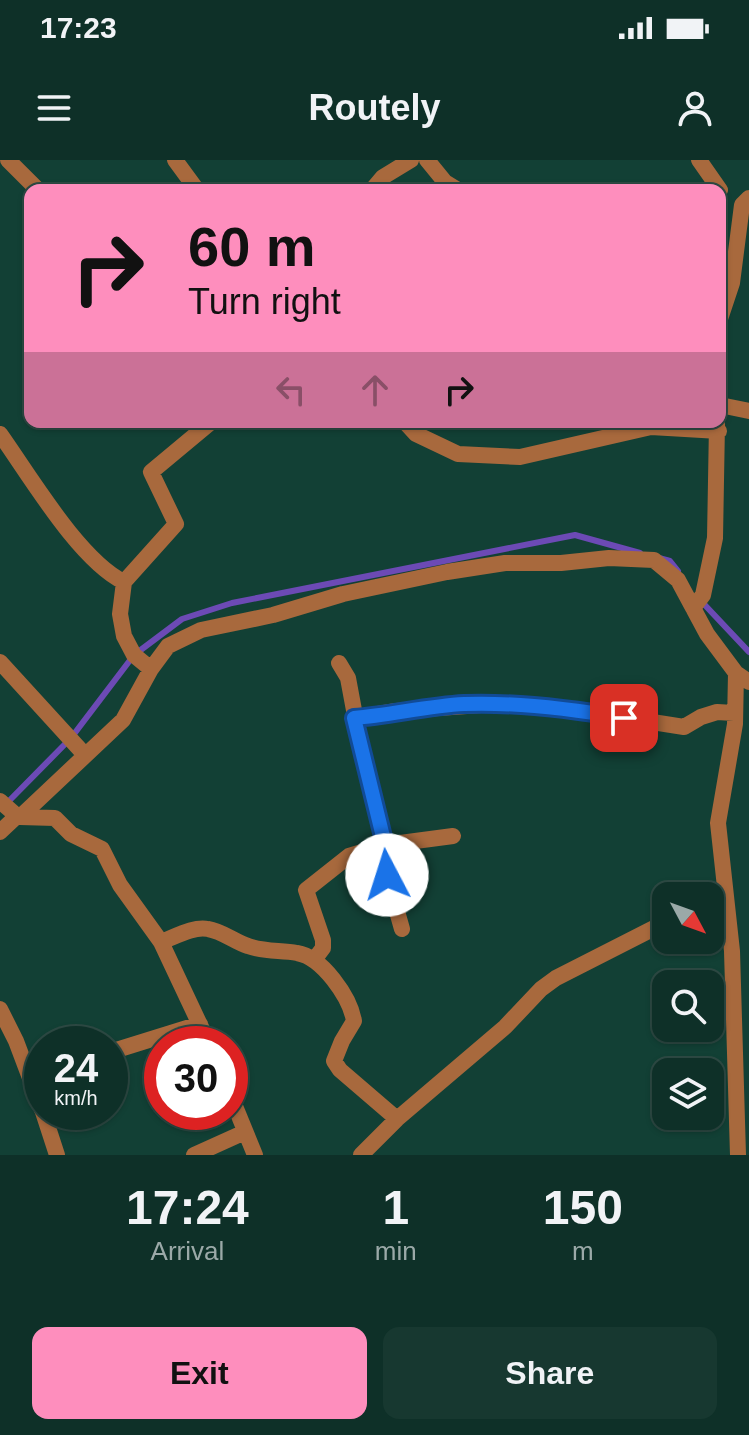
<!DOCTYPE html>
<style>
body{margin:0;font-family:Helvetica,sans-serif;background:#173830;color:#f1f3f6;height:100vh;display:flex;flex-direction:column;font-size:30px;white-space:nowrap}
*{box-sizing:border-box;margin:0}
p{font-size:26px;color:#9ba9a8}
.icon{flex:none;width:44px;height:44px;fill:none;stroke:currentColor;stroke-width:2;stroke-linecap:round;stroke-linejoin:round}
.map{position:relative;height:995px;overflow:hidden}
.details{display:flex;flex-direction:column;background:#0e3028;flex:1}
.details>*{flex:none}
.guide{position:absolute;left:24px;top:24px;width:702px;height:244px;border-radius:16px;box-shadow:0 2px 6px #0004,0 0 0 2px #2e4b45;background:#fe8ebd;color:#111;overflow:hidden}
.needle{width:52px;rotate:131deg}
.tools{position:absolute;left:652px;top:722px;display:grid;gap:16px}
.tools a{display:grid;place-items:center;width:72px;height:72px;border-radius:16px;background:#0e3028;box-shadow:0 2px 6px #0004,0 0 0 2px #2e4b45;font-size:40px}
.speed{position:absolute;left:24px;top:866px;display:flex;gap:16px;font-size:40px;font-weight:700;text-align:center}
.speed>*{display:grid;place-content:center;width:104px;height:104px;border-radius:50%;background:#0e3028;box-shadow:0 2px 6px #0004,0 0 0 2px #2e4b45;line-height:1}
.speed small{font-size:20px;font-weight:400}
.speed .limit{border:12px solid #d22;background:#fff;color:#111}
.pin{position:absolute;display:grid;place-items:center;width:68px;height:68px;color:#fff;margin:-34px;border-radius:16px;box-shadow:0 4px 12px #0006}
.me{position:absolute;width:88px;margin:-44px;rotate:355deg;stroke-linejoin:round;filter:drop-shadow(0 0 6px #0008)}
.turn{display:flex;align-items:center;gap:28px;height:168px;padding:0 32px;font-size:36px}
.turn .icon{width:104px;height:104px;stroke-width:2.5}
.turn b{display:block;font-size:56px;line-height:68px}
.lanes{display:flex;align-items:center;height:76px;padding:0 32px;background:#0003;justify-content:center;gap:40px;direction:ltr}
.lanes .off{opacity:.35}
.eta{display:flex;justify-content:space-evenly;align-items:center;height:136px;text-align:center}
.eta b{font-size:48px;font-weight:700;line-height:56px}
.button{display:flex;gap:16px;margin-top:auto;padding:16px 32px}
.button a{flex:1;height:92px;border-radius:16px;background:#fe8ebd;color:#111;font-size:32px;font-weight:700;line-height:92px;text-align:center}
.button a+a{background:#173830;color:#f1f3f6}
.status{display:flex;justify-content:space-between;align-items:center;height:56px;padding:0 40px;background:#0e3028;direction:ltr}
.status svg{height:22px;fill:currentColor}
header{display:flex;justify-content:space-between;align-items:center;height:104px;padding:0 32px;background:#0e3028;font-size:36px;font-weight:700}
.map>svg:first-child{display:block}
.lines{fill:none;stroke-linecap:round;stroke-linejoin:round}
.stream{stroke:#6c4ab5;stroke-width:6}
.minor{stroke:#a8693d;stroke-width:16}
.route-casing{stroke:#114b97;stroke-width:20}
.route{stroke:#1a73e8;stroke-width:14}
</style>
<div class="status"><b>17:23</b><svg viewBox="0 0 49 12"><path d="M0 12V9h3v3zM5 12V6h3v6zM10 12V3h3v9zM15 12V0h3v12zM26 1h20v11H26zM47 4h2v5h-2z"/></svg></div>
<header><svg class="icon" aria-label="menu" viewBox="0 0 24 24"><path d="M4 6h16M4 12h16M4 18h16"/></svg>Routely<svg class="icon" aria-label="person" viewBox="0 0 24 24"><circle cx="12" cy="8" r="4"/><path d="M4 21q1-7 8-7t8 7"/></svg></header>
<div class="map">
<svg width="749" height="995" viewBox="0 0 749 995">
<rect width="100%" height="100%" fill="#124035"/>
<g class="lines">
<path class="stream" d="M 659,398 L 670,401 L 678,411
M 702,442 L 749,492
M 7,643 L 71,578 L 134,495 L 182,459 L 232,443 L 575,375 L 640,393"/>
<path class="minor" d="M 8,0 L 38,30
M 175,0 L 197,30
M 427,0 L 445,22 L 458,30
M 699,0 L 720,30
M 372,30 L 383,17 L 411,0
M 720,159 L 732,123 L 742,45 L 749,38
M 720,245 L 749,251
M 405,262 L 416,274 L 458,294 L 520,297 L 651,267 L 719,271
M 0,274 C 30,316 79,400 124,422
M 693,448 L 703,435 L 715,378 L 717,264
M 0,502 L 85,595
M 151,509 L 134,495 L 124,476 L 120,454 L 124,422 L 176,364 L 151,312 L 211,262
M 736,513 L 735,564 L 718,663 L 732,791 L 738,995
M 354,558 L 396,551 L 495,544 L 576,550 L 684,567 L 701,557 L 717,552 L 734,553
M 0,641 L 17,656
M 20,657 L 55,658 L 71,674 L 102,689 L 120,725 L 161,782 L 209,884
M 0,672 L 17,656 L 20,657 L 123,560 L 151,509 L 168,486 L 201,470 L 273,455 L 343,434 L 447,412 L 505,403 L 561,403 L 609,398 L 654,400 L 678,420 L 707,474 L 736,513 L 749,522
M 385,685 L 453,676
M 379,688 L 402,769
M 710,746 L 725,742
M 161,782 C 175,777 193,766 208,769 C 222,771 235,782 248,786 C 264,792 281,790 297,793 C 322,797 350,837 354,861 L 342,881 L 334,901 L 340,910 L 397,959
M 314,800 L 323,788 L 323,780 L 306,730 L 349,696 L 385,685 L 364,604 L 348,518 L 339,503
M 0,849 L 16,881 L 42,950
M 110,892 L 200,864
M 230,934 L 255,995
M 43,952 L 57,995
M 194,995 L 245,972
M 361,995 L 397,959 L 505,867 L 541,829 L 556,818 L 666,762"/>
</g>
<g class="lines">
<g class="route-casing">
<path id="route" d="M 387,715 L 379,688 L 385,685 L 354,558 C 391,555 427,546 464,544 C 517,542 572,549 624,558"/>
</g>
<use href="#route" class="route"/>
</g>
</svg>
<div class="tools">
<a><svg class="needle" viewBox="-14 -14 28 28"><path d="M0-13l5 13h-10z" fill="#e53935"/><path d="M0 13l5-13h-10z" fill="#9ba9a8"/></svg></a>
<a><svg class="icon" aria-label="search" viewBox="0 0 24 24"><circle cx="10" cy="10" r="6"/><path d="M15 15l6 6"/></svg></a>
<a><svg class="icon" aria-label="layers" viewBox="0 0 24 24"><path d="M12 4l9 5-9 5-9-5zM3 14l9 5 9-5"/></svg></a>
</div>
<div class="speed"><div>24<small>km/h</small></div><div class="limit">30</div></div>
<div class="pin" style="left:624px;top:558px;background:#d93025"><svg class="icon" aria-label="arrive" viewBox="0 0 24 24"><path d="M6 21V4h12l-3 4 3 4H6"/></svg></div>
<svg class="me" style="left:387px;top:715px" viewBox="-20 -20 40 40"><circle r="19" fill="#fff"/><path d="M0-13L10 11 0 6-10 11z" fill="#1a73e8"/></svg>
<div class="guide">
<div class="turn"><svg class="icon" aria-label="right" viewBox="0 0 24 24"><path d="M7 20v-9h11M14 6l5 5-5 5"/></svg><div><b>60 m</b>Turn right</div></div>
<div class="lanes"><svg class="icon off" aria-label="left" viewBox="0 0 24 24"><path d="M17 20v-9H6M10 6l-5 5 5 5"/></svg><svg class="icon off" aria-label="ahead" viewBox="0 0 24 24"><path d="M12 20V5M6 11l6-6 6 6"/></svg><svg class="icon" aria-label="right" viewBox="0 0 24 24"><path d="M7 20v-9h11M14 6l5 5-5 5"/></svg></div>
</div>
</div>
<section class="details">
<div class="eta">
<div><b>17:24</b><p>Arrival</p></div>
<div><b>1</b><p>min</p></div>
<div><b>150</b><p>m</p></div>
</div>
<div class="button"><a>Exit</a><a>Share</a></div>
</section>
